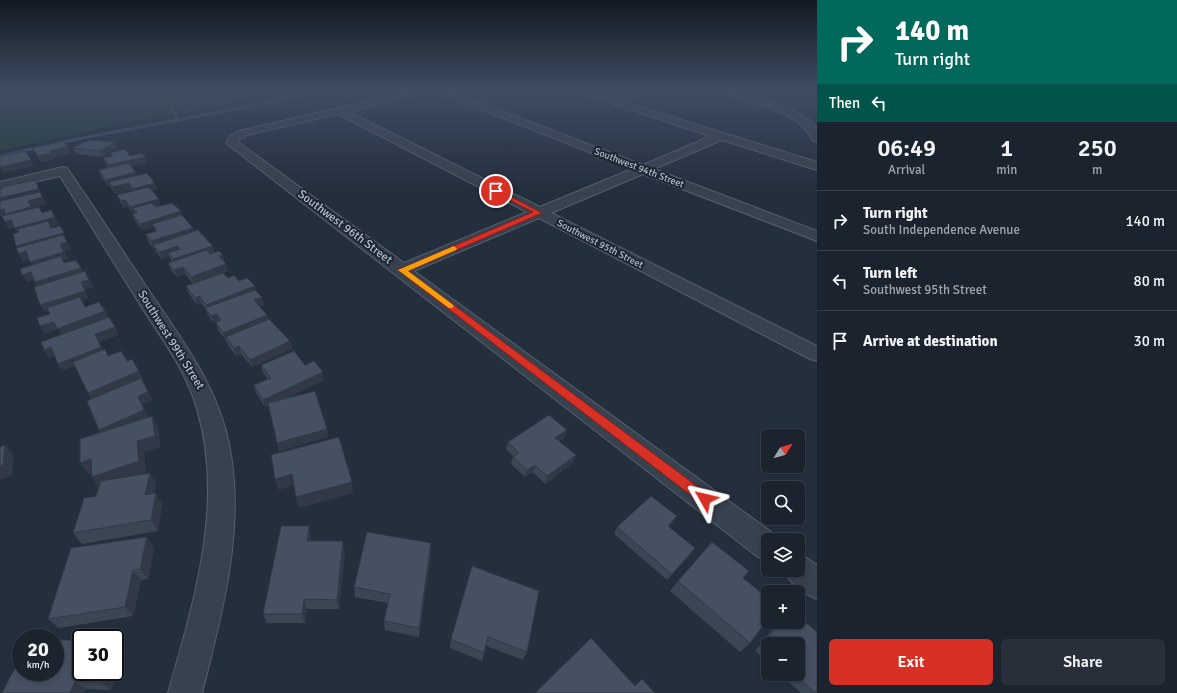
<!DOCTYPE html>
<meta charset="utf-8">
<style>
body{margin:0;font-family:Signika,sans-serif;background:#282f3a;color:#f1f3f6;height:100vh;display:flex;flex-direction:column;font-size:15px;white-space:nowrap}
*{box-sizing:border-box;margin:0}
p{font-size:13px;color:#a0a4aa}
.icon{flex:none;width:22px;height:22px;fill:none;stroke:currentColor;stroke-width:2;stroke-linecap:round;stroke-linejoin:round}
.map{position:relative;flex:1;overflow:hidden}
.panel{display:flex;flex-direction:column;background:#1b232e;width:360px}
.panel>*{flex:none}
.banner{background:#00695c;color:#fff;overflow:hidden}
.needle{width:26px;rotate:53deg}
.buttons{position:absolute;left:761px;top:429px;display:grid;gap:8px}
.buttons a{display:grid;place-items:center;width:44px;height:44px;border-radius:6px;background:#1b232e;box-shadow:0 2px 6px #0003,0 0 0 1px #39404a;font-size:20px}
.speed{position:absolute;left:12px;top:629px;display:flex;gap:8px;font-size:20px;font-weight:700;text-align:center}
.speed>*{display:grid;place-content:center;width:52px;height:52px;border-radius:50%;background:#1b232e;box-shadow:0 2px 6px #0003,0 0 0 1px #39404a;line-height:1}
.speed small{font-size:10px;font-weight:400}
.speed .limit{border:2px solid #111;border-radius:6px;background:#fff;color:#111}
.pin{position:absolute;display:grid;place-items:center;width:34px;height:34px;color:#fff;margin:-17px;border:2px solid #fff;border-radius:50%;box-shadow:0 1px 4px #0007}
.me{position:absolute;width:44px;margin:-22px;rotate:307deg;stroke-linejoin:round;filter:drop-shadow(0 0 3px #0008)}
.turn{display:flex;align-items:center;gap:14px;height:84px;padding:0 12px;font-size:18px}
.turn .icon{width:52px;height:52px;stroke-width:2.5}
.turn b{display:block;font-size:28px;line-height:34px}
.then{display:flex;align-items:center;height:38px;padding:0 12px;background:#0003;gap:8px;font-size:15px}
.eta{display:flex;justify-content:space-evenly;align-items:center;height:68px;text-align:center}
.eta b{font-size:24px;font-weight:600;line-height:28px}
.cta{display:flex;gap:8px;margin-top:auto;padding:8px 12px}
.cta a{flex:1;height:46px;border-radius:6px;background:#d93025;color:#fff;font-size:16px;font-weight:600;line-height:46px;text-align:center}
.cta a+a{background:#282f3a;color:#f1f3f6}
ul{padding:0;list-style:none}
li{display:flex;align-items:center;gap:12px;height:60px;padding:0 12px;border-top:1px solid #39404a}
li div{flex:1}
li b{display:block;font-size:15px}
li em{font-style:normal}
main{display:flex;flex:1;min-height:0}
.map>svg:first-child{display:block}
.green{fill:#263c3f}
.lines{fill:none;stroke-linecap:round;stroke-linejoin:round}
.stream{stroke:#394c67;stroke-width:3}
.street-casing{stroke:#565f6c;stroke-width:2}
.street{fill:#38414e;fill-rule:evenodd}
.wall{fill:#3b4654}
.shaded-wall{fill:#303945}
.building{fill:#455162;stroke:#303945}
.route{fill:#d93025;stroke:#8d1f18}
.slow{fill:#f59e0b}
.labels{text-anchor:middle;dominant-baseline:central;stroke-width:4;stroke-linejoin:round;paint-order:stroke}
.far-street-label{font-size:10px;fill:#b4bcc9;stroke:#1d2633}
.street-label{font-size:12px;fill:#b4bcc9;stroke:#1d2633}
</style>
<main>
<div class="map">
<svg width="817" height="693" viewBox="0 0 817 693">
<rect width="100%" height="100%" fill="#242f3e"/>
<path class="green" d="M 0,91 L 290,91 L 203,109 L 153,117 L 0,151 Z"/>
<g class="lines">
<path class="stream" d="M 171,91 L 173,111 L 177,117
M 58,143 C 146,125 234,111 321,91
M 0,156 L 40,147"/>
<g class="street-casing">
<path id="street" d="M 411,91 L 429,91 L 349,112 L 540,207 L 632,169 L 435,91 L 449,91 L 643,165 L 711,136 L 573,91 L 588,91 L 817,162 L 817,170 L 722,140 L 654,169 L 817,231 L 817,241 L 643,174 L 551,213 L 817,346 L 817,361 L 810,359 L 539,218 L 414,271 L 778,537 L 779,540 L 768,540 L 768,561 L 758,557 L 226,143 L 230,136 L 239,131 ZM 338,114 L 527,212 L 404,263 L 238,142 L 239,140 L 247,135 Z
M 710,91 C 716,91 722,91 728,92 C 746,94 812,111 817,130 C 817,133 817,139 817,142 L 813,141 L 806,130 L 797,121 L 784,114 L 769,108 Z
M 63,167 L 67,168 C 95,208 121,249 148,289 C 182,340 219,387 230,449 C 245,530 222,614 202,693 L 168,693 C 194,602 225,503 197,409 C 187,373 164,342 144,311 C 116,266 88,221 60,176 L 0,190 L 0,182 Z
M 798,554 L 808,559 L 817,565 L 817,599 C 803,593 790,584 784,570 L 798,570 Z"/>
</g>
<use href="#street" class="street"/>
</g>
<path class="wall" d="M 32,148 L 71,153 L 53,157 L 54,159 L 41,162 Z
M 73,148 L 117,148 L 103,157 L 76,154 Z
M 110,153 L 130,156 L 147,163 L 131,166 L 136,172 L 137,175 L 155,183 L 157,189 L 152,191 L 161,206 L 181,211 L 182,215 L 194,231 L 214,252 L 223,255 L 224,262 L 226,264 L 228,271 L 223,273 L 228,278 L 255,286 L 256,291 L 262,297 L 264,305 L 259,306 L 267,315 L 268,319 L 290,341 L 292,349 L 252,367 L 241,354 L 236,356 L 228,345 L 226,340 L 218,330 L 216,322 L 219,321 L 213,323 L 208,315 L 205,308 L 201,303 L 197,305 L 189,294 L 186,286 L 193,284 L 185,274 L 177,277 L 171,270 L 168,263 L 172,262 L 169,256 L 162,259 L 156,252 L 155,248 L 153,248 L 148,241 L 146,234 L 155,231 L 154,227 L 142,230 L 135,221 L 132,214 L 135,213 L 133,213 L 128,206 L 124,208 L 120,202 L 117,195 L 132,191 L 131,190 L 115,194 L 110,186 L 108,186 L 101,176 L 99,170 L 108,167 L 106,164 L 103,158 L 111,156 Z
M 35,180 L 46,204 L 32,207 L 32,209 L 42,213 L 59,224 L 51,226 L 52,228 L 67,240 L 66,240 L 71,249 L 64,251 L 68,259 L 63,260 L 64,263 L 83,272 L 85,271 L 93,287 L 85,290 L 88,298 L 82,300 L 85,307 L 105,311 L 108,317 L 115,327 L 118,335 L 99,342 L 103,350 L 108,356 L 127,361 L 139,371 L 143,379 L 142,379 L 152,400 L 142,404 L 148,418 L 152,416 L 158,428 L 160,447 L 144,452 L 146,472 L 140,474 L 156,484 L 154,493 L 162,504 L 158,531 L 82,544 L 73,533 L 96,496 L 99,487 L 92,477 L 92,473 L 88,474 L 100,433 L 91,399 L 88,393 L 75,366 L 62,371 L 54,356 L 49,358 L 61,334 L 58,329 L 44,334 L 50,314 L 49,311 L 45,312 L 40,305 L 37,286 L 34,280 L 27,282 L 32,265 L 29,259 L 23,261 L 19,254 L 18,248 L 17,233 L 15,227 L 9,229 L 3,216 L 1,217 Z
M 261,365 L 305,365 L 324,380 L 282,400 L 327,429 L 328,437 L 279,451 L 269,406 L 265,407 L 256,393 L 254,385 L 268,379 L 263,373 Z
M 564,438 L 559,441 L 573,463 L 545,484 L 533,472 L 525,477 L 511,464 L 513,456 L 506,449 L 508,442 Z
M 677,516 L 672,523 L 669,527 L 695,548 L 690,555 L 667,580 L 614,534 L 617,527 Z
M 147,537 L 154,548 L 148,579 L 141,580 L 133,616 L 59,628 L 48,619 Z
M 311,537 L 311,541 L 345,552 L 339,609 L 307,609 L 305,623 L 267,623 L 263,614 Z
M 431,553 L 419,637 L 385,630 L 384,621 L 388,603 L 355,597 L 354,587 Z
M 472,566 L 527,652 L 523,660 L 486,646 L 482,661 L 450,648 L 451,639 Z
M 743,578 L 750,643 L 740,652 L 670,591 L 678,581 Z
M 778,622 L 798,622 L 817,693 L 801,693 L 780,674 L 798,674 L 768,644 L 768,663 L 755,651 Z
M 126,650 L 111,690 L 86,689 L 21,656 Z"/>
<path class="shaded-wall" d="M 115,142 L 117,148 L 103,157 L 100,151 Z
M 68,147 L 71,153 L 53,157 L 54,159 L 41,162 L 38,156 L 50,151 Z
M 145,157 L 147,163 L 111,171 L 109,165 Z
M 31,160 L 34,166 L 3,173 L 0,167 Z
M 136,172 L 139,179 L 109,182 L 110,186 L 108,186 L 106,180 Z
M 35,180 L 46,204 L 32,207 L 34,214 L 6,216 L 1,217 L 0,214 L 0,210 L 28,201 L 0,203 L 0,198 Z
M 129,183 L 131,190 L 115,194 L 113,187 Z
M 155,183 L 157,189 L 135,195 L 133,189 Z
M 159,199 L 161,206 L 136,212 L 133,208 L 135,213 L 133,213 L 130,207 Z
M 125,200 L 128,206 L 124,208 L 121,201 Z
M 181,211 L 183,218 L 152,224 L 154,227 L 142,230 L 140,224 Z
M 55,217 L 59,224 L 51,226 L 55,235 L 19,235 L 15,228 Z
M 11,220 L 15,227 L 9,229 L 5,222 Z
M 60,226 L 67,240 L 26,252 L 30,258 L 23,261 L 19,254 L 20,253 L 16,246 Z
M 193,228 L 196,235 L 153,245 L 155,248 L 153,248 L 151,241 Z
M 67,242 L 71,249 L 64,251 L 60,244 Z
M 178,246 L 180,253 L 168,253 L 169,256 L 162,259 L 159,252 Z
M 213,246 L 215,253 L 175,266 L 173,259 Z
M 64,252 L 68,259 L 35,269 L 30,262 Z
M 223,255 L 225,262 L 221,263 L 219,256 Z
M 226,264 L 228,271 L 194,284 L 191,277 Z
M 183,267 L 185,274 L 177,277 L 174,270 Z
M 81,268 L 85,275 L 39,290 L 35,282 Z
M 31,272 L 35,280 L 27,282 L 22,275 Z
M 89,280 L 93,287 L 85,290 L 88,298 L 45,312 L 40,305 L 81,282 Z
M 255,286 L 257,293 L 209,312 L 206,305 Z
M 199,296 L 201,303 L 197,305 L 195,298 Z
M 262,297 L 264,305 L 256,308 L 254,300 Z
M 105,311 L 109,319 L 62,336 L 58,329 L 44,334 L 40,326 L 54,322 Z
M 217,314 L 219,321 L 213,323 L 211,316 Z
M 267,315 L 269,323 L 226,337 L 226,340 L 223,333 Z
M 115,327 L 118,335 L 99,342 L 105,354 L 62,371 L 58,364 L 95,334 Z
M 290,341 L 292,349 L 252,367 L 250,360 Z
M 239,346 L 241,354 L 236,356 L 234,348 Z
M 51,347 L 56,355 L 49,358 L 44,350 Z
M 139,371 L 143,379 L 92,401 L 88,393 Z
M 323,372 L 324,380 L 265,407 L 263,400 Z
M 148,392 L 152,400 L 142,404 L 148,418 L 103,438 L 99,430 L 138,396 Z
M 152,416 L 158,428 L 160,447 L 144,452 L 146,472 L 99,488 L 92,477 L 137,441 Z
M 327,429 L 328,437 L 279,451 L 277,443 Z
M 567,430 L 564,438 L 553,446 L 555,438 Z
M 5,445 L 14,456 L 12,476 L 0,480 L 0,466 Z
M 576,455 L 573,463 L 545,484 L 547,476 Z
M 91,459 L 99,470 L 88,474 L 80,463 Z
M 535,465 L 533,472 L 525,477 L 527,470 Z
M 150,473 L 156,484 L 152,506 L 145,495 Z
M 292,474 L 295,485 L 278,490 L 275,479 Z
M 352,482 L 353,493 L 299,508 L 296,497 Z
M 156,493 L 162,504 L 158,531 L 151,520 Z
M 677,516 L 672,523 L 663,533 L 668,526 Z
M 309,526 L 311,537 L 309,551 L 307,541 Z
M 147,537 L 154,548 L 148,579 L 140,569 Z
M 343,541 L 345,552 L 339,609 L 337,600 Z
M 431,543 L 431,553 L 419,637 L 419,628 Z
M 695,548 L 690,555 L 667,580 L 672,574 Z
M 133,570 L 141,580 L 133,616 L 125,607 Z
M 304,599 L 307,609 L 305,623 L 302,614 Z
M 117,641 L 126,650 L 111,690 L 101,682 L 105,672 L 115,672 L 115,647 Z
M 75,682 L 86,689 L 85,693 L 70,693 Z"/>
<path class="building" d="M 89,140 L 115,142 L 100,151 L 73,148 Z
M 63,141 L 68,147 L 50,151 L 52,153 L 38,156 L 32,148 Z
M 125,149 L 130,156 L 142,153 L 145,157 L 109,165 L 103,158 L 112,156 L 110,153 Z
M 26,151 L 31,160 L 0,167 L 0,156 Z
M 128,163 L 136,172 L 106,180 L 99,170 Z
M 147,173 L 155,183 L 133,189 L 129,183 L 113,187 L 109,182 Z
M 35,180 L 39,189 L 0,198 L 0,189 L 3,189 L 2,187 Z
M 149,187 L 159,199 L 130,207 L 125,200 L 121,201 L 117,195 Z
M 40,192 L 42,197 L 28,201 L 31,207 L 5,214 L 4,209 L 0,210 L 0,201 Z
M 152,203 L 156,207 L 172,203 L 181,211 L 140,224 L 132,214 L 137,213 L 133,208 Z
M 39,207 L 42,213 L 51,210 L 55,217 L 15,228 L 11,220 L 5,222 L 2,216 Z
M 182,215 L 193,228 L 151,241 L 146,234 L 157,231 L 152,224 Z
M 48,221 L 51,228 L 60,226 L 64,233 L 16,246 L 13,234 L 19,232 L 18,229 Z
M 198,230 L 213,246 L 173,259 L 168,253 L 180,249 L 178,246 L 159,252 L 153,245 Z
M 63,235 L 67,242 L 60,244 L 64,252 L 30,262 L 26,251 L 19,254 L 16,248 Z
M 206,250 L 210,254 L 219,251 L 223,255 L 219,256 L 226,264 L 191,277 L 183,267 L 174,270 L 168,263 Z
M 61,256 L 64,263 L 76,260 L 81,268 L 35,282 L 31,272 L 22,275 L 20,269 Z
M 85,271 L 89,280 L 81,282 L 85,291 L 40,305 L 34,287 Z
M 223,273 L 228,278 L 234,275 L 239,281 L 247,278 L 255,286 L 206,305 L 199,296 L 195,298 L 186,286 Z
M 255,290 L 262,297 L 254,300 L 267,315 L 223,333 L 216,322 L 221,320 L 217,314 L 211,316 L 205,308 Z
M 80,297 L 85,307 L 99,302 L 105,311 L 57,329 L 54,322 L 40,326 L 37,318 L 50,314 L 47,308 Z
M 109,317 L 115,327 L 95,334 L 101,347 L 58,364 L 51,347 L 44,350 L 41,342 Z
M 269,319 L 290,341 L 250,360 L 239,346 L 234,348 L 226,337 Z
M 105,349 L 108,356 L 121,351 L 127,361 L 132,359 L 139,371 L 88,393 L 73,362 Z
M 294,351 L 305,365 L 314,361 L 323,372 L 263,400 L 254,385 L 271,378 L 261,365 Z
M 141,378 L 148,392 L 138,396 L 144,410 L 99,430 L 87,401 Z
M 315,391 L 327,429 L 277,443 L 268,403 Z
M 549,415 L 567,430 L 555,438 L 576,455 L 547,476 L 535,465 L 527,470 L 513,457 L 519,453 L 508,442 Z
M 152,416 L 155,436 L 137,441 L 139,461 L 92,477 L 91,459 L 80,463 L 80,439 Z
M 339,437 L 352,482 L 296,497 L 292,474 L 275,479 L 271,455 Z
M 5,445 L 3,465 L 0,466 L 0,447 Z
M 150,473 L 145,495 L 156,493 L 151,520 L 73,533 L 84,498 L 96,496 L 101,481 Z
M 651,496 L 677,516 L 668,526 L 695,548 L 672,574 L 617,527 Z
M 281,526 L 309,526 L 307,541 L 343,541 L 337,600 L 304,599 L 302,614 L 263,614 Z
M 367,532 L 431,543 L 419,628 L 384,621 L 390,594 L 354,587 Z
M 147,537 L 140,569 L 133,570 L 125,607 L 48,619 L 71,548 Z
M 712,542 L 749,571 L 743,578 L 768,598 L 768,619 L 750,643 L 678,581 Z
M 472,566 L 539,591 L 527,652 L 488,637 L 484,653 L 451,639 Z
M 798,616 L 817,632 L 817,693 L 815,693 L 794,674 L 798,674 L 798,644 L 768,644 L 768,651 L 762,645 L 781,622 L 798,622 Z
M 591,638 L 635,686 L 642,679 L 655,693 L 535,693 Z
M 55,640 L 81,640 L 81,672 L 105,672 L 101,682 L 75,682 L 70,693 L 2,693 L 21,656 L 21,672 L 55,672 Z
M 115,641 L 117,641 L 115,647 Z"/>
<linearGradient id="sky" x2="0" y2="1"><stop stop-color="#141a22"/><stop offset="0.48" stop-color="#3f4d63"/><stop offset="1" stop-color="#3f4d63" stop-opacity="0"/></linearGradient>
<rect width="817" height="188" fill="url(#sky)"/>
<path class="route" d="M 494,190 L 498,190 L 542,213 L 408,271 L 709,495 L 711,499 L 709,503 L 705,504 L 701,503 L 398,270 L 533,212 L 494,192 Z"/>
<path class="slow" d="M 454,246 L 457,249 L 456,250 L 408,271 L 452,304 L 454,306 L 452,308 L 449,308 L 398,270 Z"/>
<g class="labels">
<g class="far-street-label">
<text transform="translate(639 168) rotate(21)">Southwest 94th Street</text>
<text transform="translate(600 244) rotate(27)">Southwest 95th Street</text>
</g>
<g class="street-label">
<text transform="translate(345 227) rotate(37)">Southwest 96th Street</text>
<text transform="translate(171 340) rotate(58)">Southwest 99th Street</text>
</g>
</g>
</svg>
<div class="buttons">
<a><svg class="needle" viewBox="-14 -14 28 28"><path d="M0-13l5 13h-10z" fill="#e53935"/><path d="M0 13l5-13h-10z" fill="#a0a4aa"/></svg></a>
<a><svg class="icon" aria-label="search" viewBox="0 0 24 24"><circle cx="10" cy="10" r="6"/><path d="M15 15l6 6"/></svg></a>
<a><svg class="icon" aria-label="layers" viewBox="0 0 24 24"><path d="M12 4l9 5-9 5-9-5zM3 14l9 5 9-5"/></svg></a>
<a>+</a>
<a>−</a>
</div>
<div class="speed"><div>20<small>km/h</small></div><div class="limit">30</div></div>
<div class="pin" style="left:496px;top:191px;background:#d93025"><svg class="icon" aria-label="arrive" viewBox="0 0 24 24"><path d="M6 21V4h12l-3 4 3 4H6"/></svg></div>
<svg class="me" style="left:705px;top:499px" viewBox="-20 -20 40 40"><path d="M0-17L14 15 0 8-14 15z" fill="#d93025" stroke="#fff" stroke-width="4"/></svg>
</div>
<section class="panel">
<div class="banner">
<div class="turn"><svg class="icon" aria-label="right" viewBox="0 0 24 24"><path d="M7 20v-9h11M14 6l5 5-5 5"/></svg><div><b>140 m</b>Turn right</div></div>
<div class="then">Then<svg class="icon" aria-label="left" viewBox="0 0 24 24"><path d="M17 20v-9H6M10 6l-5 5 5 5"/></svg></div>
</div>
<div class="eta">
<div><b>06:49</b><p>Arrival</p></div>
<div><b>1</b><p>min</p></div>
<div><b>250</b><p>m</p></div>
</div>
<ul>
<li><svg class="icon" aria-label="right" viewBox="0 0 24 24"><path d="M7 20v-9h11M14 6l5 5-5 5"/></svg><div><b>Turn right</b><p>South Independence Avenue</p></div><em>140 m</em></li>
<li><svg class="icon" aria-label="left" viewBox="0 0 24 24"><path d="M17 20v-9H6M10 6l-5 5 5 5"/></svg><div><b>Turn left</b><p>Southwest 95th Street</p></div><em>80 m</em></li>
<li><svg class="icon" aria-label="arrive" viewBox="0 0 24 24"><path d="M6 21V4h12l-3 4 3 4H6"/></svg><div><b>Arrive at destination</b></div><em>30 m</em></li>
</ul>
<div class="cta"><a>Exit</a><a>Share</a></div>
</section>
</main>
